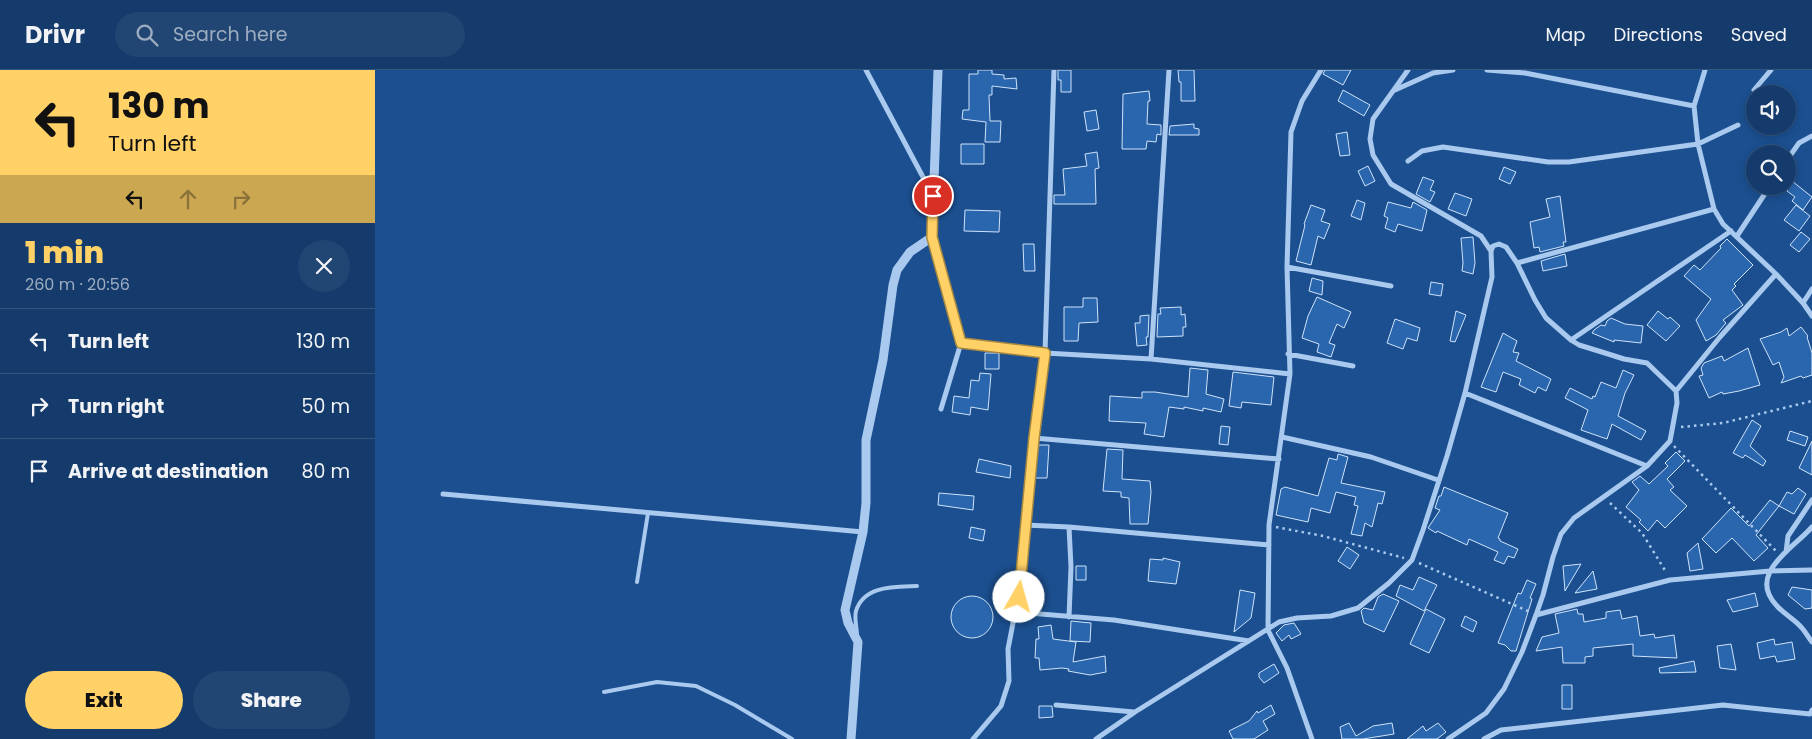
<!DOCTYPE html>
<meta charset="utf-8">
<style>
body{margin:0;font-family:Poppins,sans-serif;background:#214673;color:#f1f3f6;height:100vh;display:flex;flex-direction:column;font-size:19px;white-space:nowrap}
*{box-sizing:border-box;margin:0}
p{font-size:16px;color:#9dadc1}
.icon{flex:none;width:28px;height:28px;fill:none;stroke:currentColor;stroke-width:2;stroke-linecap:round;stroke-linejoin:round}
.map{position:relative;flex:1;overflow:hidden}
.sheet{display:flex;flex-direction:column;background:#143b6b;width:375px}
.sheet>*{flex:none}
.top-card{background:#ffd166;color:#111;overflow:hidden}
.buttons{position:absolute;left:1371px;top:15px;display:grid;gap:10px}
.buttons a{display:grid;place-items:center;width:50px;height:50px;border-radius:50%;background:#143b6b;box-shadow:0 2px 8px #0003,0 0 0 1px #33557e;font-size:25px}
.pin{position:absolute;display:grid;place-items:center;width:42px;height:42px;color:#fff;margin:-21px;border:2px solid #fff;border-radius:50%;box-shadow:0 1px 5px #0007}
.me{position:absolute;width:55px;margin:-28px;rotate:7deg;stroke-linejoin:round;filter:drop-shadow(0 0 4px #0008)}
.turn{display:flex;align-items:center;gap:18px;height:105px;padding:0 25px;font-size:22px}
.turn .icon{width:65px;height:65px;stroke-width:2.5}
.turn b{display:block;font-size:35px;line-height:42px}
.lanes{display:flex;align-items:center;height:48px;padding:0 25px;background:#0003;justify-content:center;gap:25px;direction:ltr}
.lanes .off{opacity:.35}
.round{display:grid;place-items:center;flex:none;width:52px;height:52px;border-radius:26px;background:#214673}
.headline{display:flex;align-items:center;justify-content:space-between;height:85px;padding:0 25px}
h1{font-size:30px;font-weight:800;line-height:38px;color:#ffd166}
.button{display:flex;gap:10px;margin-top:auto;padding:10px 25px}
.button a{flex:1;height:58px;border-radius:30px;background:#ffd166;color:#111;font-size:20px;font-weight:800;line-height:58px;text-align:center}
.button a+a{background:#214673;color:#f1f3f6}
ul{padding:0;list-style:none}
li{display:flex;align-items:center;gap:15px;height:65px;padding:0 25px;border-top:1px solid #33557e}
li div{flex:1}
li b{display:block;font-size:19px}
li em{font-style:normal}
header{display:flex;align-items:center;gap:30px;box-sizing:border-box;height:70px;padding:0 25px;background:#143b6b;border-bottom:1px solid #33557e}
header strong{font-size:24px}
nav{display:flex;gap:28px;margin-inline-start:auto;font-size:18px}
.search{width:350px;height:45px;background:#214673;display:flex;align-items:center;gap:12px;box-sizing:border-box;padding:0 18px;border-radius:28px;color:#9dadc1;font-size:19px}
main{display:flex;flex:1;min-height:0}
.map>svg:first-child{display:block}
.building{fill:#2a66ad;stroke:#cfe3fa}
.lines{fill:none;stroke-linecap:round;stroke-linejoin:round}
.path{stroke:#a9c9ee;stroke-width:2.5;stroke-dasharray:2.5 4;stroke-linecap:butt}
.service{stroke:#a9c9ee;stroke-width:4}
.minor{stroke:#a9c9ee;stroke-width:5}
.tertiary{stroke:#a9c9ee;stroke-width:9}
.route-casing{stroke:#a68842;stroke-width:12}
.route{stroke:#ffd166;stroke-width:9}
</style>
<header>
<strong>Drivr</strong>
<div class="search"><svg class="icon" aria-label="search" viewBox="0 0 24 24"><circle cx="10" cy="10" r="6"/><path d="M15 15l6 6"/></svg>Search here</div>
<nav><a>Map</a><a>Directions</a><a>Saved</a></nav>
</header>
<main>
<section class="sheet">
<div class="top-card">
<div class="turn"><svg class="icon" aria-label="left" viewBox="0 0 24 24"><path d="M17 20v-9H6M10 6l-5 5 5 5"/></svg><div><b>130 m</b>Turn left</div></div>
<div class="lanes"><svg class="icon" aria-label="left" viewBox="0 0 24 24"><path d="M17 20v-9H6M10 6l-5 5 5 5"/></svg><svg class="icon off" aria-label="ahead" viewBox="0 0 24 24"><path d="M12 20V5M6 11l6-6 6 6"/></svg><svg class="icon off" aria-label="right" viewBox="0 0 24 24"><path d="M7 20v-9h11M14 6l5 5-5 5"/></svg></div>
</div>
<div class="headline"><div><h1>1 min</h1><p>260 m · 20:56</p></div><a class="round"><svg class="icon" aria-label="close" viewBox="0 0 24 24"><path d="M6 6l12 12M18 6L6 18"/></svg></a></div>
<ul>
<li><svg class="icon" aria-label="left" viewBox="0 0 24 24"><path d="M17 20v-9H6M10 6l-5 5 5 5"/></svg><div><b>Turn left</b></div><em>130 m</em></li>
<li><svg class="icon" aria-label="right" viewBox="0 0 24 24"><path d="M7 20v-9h11M14 6l5 5-5 5"/></svg><div><b>Turn right</b></div><em>50 m</em></li>
<li><svg class="icon" aria-label="arrive" viewBox="0 0 24 24"><path d="M6 21V4h12l-3 4 3 4H6"/></svg><div><b>Arrive at destination</b></div><em>80 m</em></li>
</ul>
<div class="button"><a>Exit</a><a>Share</a></div>
</section>
<div class="map">
<svg width="1437" height="669" viewBox="0 0 1437 669">
<rect width="100%" height="100%" fill="#1b4f8f"/>
<path class="building" d="M 603,0 L 617,0 L 617,4 L 629,5 L 629,9 L 641,8 L 642,19 L 617,16 L 617,25 L 614,25 L 615,51 L 626,51 L 625,72 L 610,72 L 611,52 L 587,49 L 588,40 L 594,40 L 594,4 L 603,4 Z
M 683,0 L 696,0 L 696,22 L 686,22 L 686,10 L 683,10 Z
M 803,0 L 819,0 L 820,31 L 806,31 L 806,12 L 804,12 Z
M 950,0 L 976,0 L 968,15 L 948,4 Z
M 968,20 L 995,35 L 989,46 L 963,31 Z
M 774,21 L 775,31 L 773,31 L 772,54 L 786,55 L 786,65 L 782,64 L 781,72 L 772,71 L 771,79 L 747,79 L 748,24 Z
M 721,40 L 724,59 L 712,61 L 709,42 Z
M 819,54 L 819,58 L 824,59 L 824,65 L 794,65 L 795,56 Z
M 972,62 L 975,85 L 965,86 L 961,64 Z
M 586,74 L 609,74 L 609,94 L 586,94 Z
M 722,82 L 724,98 L 720,99 L 721,134 L 679,134 L 679,125 L 690,125 L 688,99 L 712,96 L 710,84 Z
M 993,96 L 1000,111 L 990,116 L 983,101 Z
M 1129,97 L 1141,102 L 1135,114 L 1124,109 Z
M 1048,107 L 1059,111 L 1055,120 L 1060,122 L 1055,132 L 1041,124 Z
M 1412,107 L 1437,127 L 1428,140 L 1417,131 L 1420,127 L 1412,121 Z
M 1080,123 L 1097,129 L 1091,146 L 1073,139 Z
M 1185,126 L 1191,172 L 1188,172 L 1189,176 L 1165,182 L 1164,177 L 1159,178 L 1155,152 L 1175,147 L 1171,129 Z
M 982,130 L 990,133 L 986,150 L 976,146 Z
M 1013,132 L 1036,138 L 1038,132 L 1052,140 L 1047,161 L 1023,154 L 1020,162 L 1010,158 L 1013,148 L 1009,146 Z
M 936,135 L 950,140 L 946,151 L 955,154 L 949,169 L 943,166 L 936,195 L 921,191 L 930,155 L 929,154 Z
M 1421,135 L 1435,146 L 1424,161 L 1409,150 Z
M 590,140 L 625,141 L 624,162 L 589,161 Z
M 1426,162 L 1435,169 L 1424,182 L 1415,175 Z
M 1098,167 L 1100,193 L 1098,204 L 1087,201 L 1088,193 L 1086,168 Z
M 1352,169 L 1378,195 L 1359,214 L 1361,216 L 1357,220 L 1368,235 L 1348,250 L 1351,253 L 1341,265 L 1331,271 L 1321,250 L 1336,229 L 1309,206 L 1319,195 L 1325,200 L 1346,178 L 1345,176 Z
M 648,174 L 659,174 L 660,201 L 649,201 Z
M 1190,184 L 1192,196 L 1168,201 L 1166,191 Z
M 937,208 L 948,211 L 947,225 L 934,221 Z
M 1056,212 L 1068,214 L 1066,226 L 1054,224 Z
M 942,227 L 976,242 L 969,258 L 962,254 L 954,273 L 960,275 L 956,287 L 942,282 L 944,274 L 927,268 L 933,246 Z
M 708,228 L 722,228 L 723,252 L 704,253 L 703,271 L 689,271 L 689,237 L 708,237 Z
M 806,237 L 806,245 L 810,244 L 811,257 L 808,257 L 808,266 L 782,267 L 783,244 L 786,244 L 785,238 Z
M 1081,241 L 1091,245 L 1080,272 L 1075,271 Z
M 1283,241 L 1293,249 L 1295,247 L 1305,256 L 1291,271 L 1272,255 Z
M 774,245 L 773,267 L 771,267 L 772,275 L 762,276 L 760,253 L 765,253 L 765,246 Z
M 1236,248 L 1250,254 L 1268,256 L 1266,273 L 1239,270 L 1239,272 L 1217,263 L 1219,260 L 1226,255 L 1230,256 L 1232,251 Z
M 1020,249 L 1045,258 L 1042,271 L 1032,268 L 1028,279 L 1012,273 Z
M 1426,257 L 1433,266 L 1432,267 L 1437,283 L 1437,305 L 1428,308 L 1426,306 L 1406,313 L 1409,307 L 1404,292 L 1398,295 L 1385,269 L 1406,262 L 1412,258 L 1414,266 Z
M 1128,263 L 1142,271 L 1138,282 L 1144,283 L 1141,291 L 1176,309 L 1171,321 L 1163,317 L 1160,323 L 1144,315 L 1146,309 L 1128,302 L 1121,322 L 1106,317 Z
M 1373,278 L 1385,315 L 1364,321 L 1348,324 L 1347,322 L 1334,328 L 1324,306 L 1328,305 L 1326,298 L 1329,293 L 1347,286 L 1349,291 Z
M 610,283 L 624,283 L 624,299 L 610,299 Z
M 815,298 L 833,300 L 831,324 L 849,329 L 846,342 L 828,338 L 828,341 L 809,337 L 809,339 L 794,337 L 789,367 L 769,364 L 771,353 L 734,351 L 735,326 L 767,328 L 767,322 L 780,322 L 813,327 Z
M 1248,300 L 1259,305 L 1250,323 L 1243,346 L 1271,361 L 1266,370 L 1237,354 L 1232,369 L 1206,360 L 1213,340 L 1190,328 L 1195,318 L 1217,329 L 1218,326 L 1220,327 L 1226,312 L 1241,318 Z
M 858,302 L 899,307 L 896,335 L 867,332 L 866,338 L 854,336 Z
M 605,303 L 616,304 L 613,340 L 596,337 L 595,345 L 577,342 L 579,326 L 594,328 L 596,310 L 604,311 Z
M 1377,350 L 1386,356 L 1375,376 L 1391,391 L 1388,396 L 1370,385 L 1368,388 L 1358,383 Z
M 846,356 L 855,357 L 853,375 L 844,374 Z
M 1415,361 L 1433,367 L 1430,376 L 1412,370 Z
M 1437,371 L 1437,405 L 1424,398 Z
M 663,375 L 674,375 L 672,408 L 659,408 Z
M 732,379 L 748,380 L 747,409 L 775,411 L 776,422 L 773,454 L 755,454 L 754,428 L 746,427 L 746,422 L 728,421 Z
M 1301,382 L 1310,391 L 1292,409 L 1299,417 L 1295,420 L 1312,436 L 1290,458 L 1282,450 L 1273,461 L 1264,452 L 1266,450 L 1251,437 L 1264,420 L 1257,412 L 1265,406 L 1274,414 L 1293,396 L 1290,393 Z
M 963,384 L 973,387 L 966,413 L 1010,422 L 1007,434 L 1003,433 L 997,457 L 990,453 L 987,466 L 976,464 L 983,436 L 979,435 L 981,427 L 961,422 L 955,443 L 936,438 L 933,452 L 901,445 L 906,419 L 910,417 L 943,426 L 954,388 L 962,390 Z
M 604,389 L 636,396 L 635,408 L 601,402 Z
M 1069,417 L 1133,443 L 1123,468 L 1125,469 L 1125,471 L 1143,479 L 1139,488 L 1133,486 L 1129,494 L 1119,490 L 1123,482 L 1094,469 L 1092,475 L 1062,461 L 1061,463 L 1053,458 L 1065,440 L 1060,438 L 1064,426 L 1066,426 Z
M 1423,418 L 1431,424 L 1419,444 L 1404,436 L 1412,422 L 1417,424 Z
M 564,423 L 599,426 L 598,440 L 563,435 Z
M 1395,430 L 1404,436 L 1381,465 L 1393,478 L 1379,491 L 1357,468 L 1341,483 L 1327,469 L 1356,438 L 1374,456 Z
M 596,457 L 610,460 L 608,471 L 594,468 Z
M 1323,473 L 1328,499 L 1315,501 L 1312,483 Z
M 972,477 L 984,485 L 975,499 L 963,491 Z
M 788,488 L 805,492 L 801,514 L 773,511 L 775,489 L 788,490 Z
M 1206,494 L 1190,521 L 1188,496 Z
M 701,496 L 711,496 L 711,510 L 701,510 Z
M 1218,501 L 1222,519 L 1200,523 Z
M 1044,507 L 1062,515 L 1049,541 L 1021,526 L 1025,515 L 1038,520 Z
M 1152,510 L 1161,514 L 1155,528 L 1157,529 L 1141,581 L 1136,581 L 1130,575 L 1123,573 L 1143,523 L 1146,524 Z
M 1417,517 L 1437,520 L 1437,538 L 1430,539 L 1413,525 Z
M 865,520 L 880,523 L 876,548 L 859,562 Z
M 1380,523 L 1383,536 L 1358,542 L 1352,530 Z
M 1008,524 L 1024,531 L 1009,562 L 989,553 L 986,541 L 989,538 L 998,540 L 1003,527 Z
M576 547a21 21 0 1 1 42 0a21 21 0 1 1-42 0Z
M 1051,539 L 1070,549 L 1054,583 L 1035,574 Z
M 1202,539 L 1203,544 L 1208,544 L 1209,552 L 1231,548 L 1231,542 L 1245,540 L 1247,549 L 1262,546 L 1265,566 L 1279,564 L 1280,568 L 1299,565 L 1302,588 L 1258,586 L 1258,574 L 1218,578 L 1218,586 L 1210,587 L 1210,593 L 1188,593 L 1187,577 L 1161,581 L 1167,567 L 1184,563 L 1180,544 Z
M 1090,546 L 1102,552 L 1098,562 L 1086,556 Z
M 696,551 L 716,553 L 715,572 L 695,571 Z
M 919,553 L 926,564 L 916,569 L 914,565 L 907,571 L 901,563 L 909,555 Z
M 676,555 L 678,569 L 701,572 L 698,592 L 730,586 L 731,602 L 715,605 L 693,601 L 694,599 L 687,598 L 665,600 L 664,588 L 660,588 L 661,569 L 664,569 L 663,557 Z
M 1399,569 L 1400,575 L 1417,572 L 1420,589 L 1402,592 L 1400,586 L 1385,589 L 1382,573 Z
M 1356,574 L 1361,600 L 1345,598 L 1342,576 Z
M 1319,591 L 1321,602 L 1285,603 L 1284,598 Z
M 899,594 L 904,603 L 889,613 L 884,607 L 884,603 Z
M 1187,615 L 1197,615 L 1197,639 L 1187,639 Z
M 896,635 L 900,644 L 888,651 L 893,660 L 879,669 L 858,669 L 854,661 L 874,651 L 882,641 L 883,643 Z
M 664,636 L 677,636 L 678,647 L 664,648 Z
M 974,653 L 981,666 L 998,656 L 1017,653 L 1019,664 L 988,669 L 967,669 L 965,657 Z
M 1063,653 L 1071,662 L 1062,669 L 1032,669 L 1048,656 L 1051,661 Z"/>
<g class="lines">
<path class="path" d="M 1306,357 L 1348,353 L 1437,331
M 1299,376 L 1402,482
M 1235,433 L 1267,463 L 1291,502
M 901,457 L 948,466 L 1029,488
M 1044,493 L 1155,542"/>
<path class="service" d="M 262,512 L 273,443
M 482,565 C 482,558 479,548 481,541 C 489,515 520,517 542,516
M 229,622 L 282,612 L 321,616 L 360,635 L 417,669"/>
<path class="minor" d="M 491,0 L 557,124
M 1033,0 L 998,49 L 995,69 L 998,85 L 1016,114 L 1106,166 L 1116,181
M 1112,0 L 1150,3 L 1319,36
M 1330,0 L 1319,36 L 1323,74 L 1339,139 L 1348,154 L 1401,204 L 1428,233 L 1437,246
M 1020,20 L 1058,3 L 1078,0
M 1379,20 L 1396,0
M 1412,90 L 1424,73 L 1437,66
M 1033,91 L 1047,81 L 1068,77 L 1173,92 L 1194,92 L 1323,74 L 1363,55
M 1362,166 L 1395,116
M 557,167 L 586,273 L 670,283 L 776,289 L 915,304
M 1142,193 L 1339,139
M 912,197 L 1016,216
M 1428,233 L 1437,219
M 1196,270 L 1356,161
M 913,284 L 978,296
M 776,289 L 794,0
M 1301,321 L 1345,267 L 1401,204
M 1090,323 L 1272,396
M 566,339 L 586,273
M 907,367 L 996,387 L 1063,410
M 659,368 L 904,389
M 68,424 L 488,462
M 650,455 L 694,457 L 894,475
M 694,457 L 696,497 L 694,547
M 1437,457 C 1418,479 1371,504 1402,536 C 1409,544 1419,549 1426,557 C 1430,561 1433,567 1437,572
M 1411,482 L 1413,466 L 1437,430
M 640,542 L 739,550 L 874,571
M 1161,545 L 1295,510 L 1395,501 L 1437,500
M 681,635 L 759,642
M 598,669 L 626,636 L 634,611 L 633,579 L 643,527 L 659,368 L 670,283 L 679,0
M 721,669 L 760,642 L 904,552 L 922,548 L 956,546 L 983,538 L 1014,513 L 1037,490 L 1048,460 L 1072,386 L 1090,323 L 1117,207 L 1116,181 L 1118,176 L 1124,174 L 1131,177 L 1142,193 L 1160,230 L 1171,248 L 1196,270 L 1204,275 L 1230,283 L 1249,289 L 1272,293 L 1301,321 L 1302,333 L 1295,371 L 1272,396 L 1199,448 L 1186,464 L 1178,487 L 1168,525 L 1161,545 L 1147,582 L 1129,619 L 1111,643 L 1073,669
M 937,669 L 912,598 L 893,560 L 894,455 L 915,304 L 912,197 L 916,62 L 927,31 L 946,0
M 1109,669 L 1126,660 L 1348,635 L 1435,644 L 1437,640"/>
<path class="tertiary" d="M 476,669 L 483,572 L 473,553 L 470,540 L 488,462 L 491,433 L 491,370 L 508,290 L 518,215 L 522,200 L 535,182 L 557,167 L 563,0"/>
</g>
<g class="lines">
<g class="route-casing">
<path id="route" d="M 558,126 L 557,167 L 586,273 L 670,283 L 659,368 L 644,527"/>
</g>
<use href="#route" class="route"/>
</g>
</svg>
<div class="buttons">
<a><svg class="icon" aria-label="sound" viewBox="0 0 24 24"><path d="M4 9h4l5-4v14l-5-4H4zM17 9q2 3 0 6"/></svg></a>
<a><svg class="icon" aria-label="search" viewBox="0 0 24 24"><circle cx="10" cy="10" r="6"/><path d="M15 15l6 6"/></svg></a>
</div>
<div class="pin" style="left:558px;top:126px;background:#d93025"><svg class="icon" aria-label="arrive" viewBox="0 0 24 24"><path d="M6 21V4h12l-3 4 3 4H6"/></svg></div>
<svg class="me" style="left:644px;top:527px" viewBox="-20 -20 40 40"><circle r="19" fill="#fff"/><path d="M0-13L10 11 0 6-10 11z" fill="#ffd166"/></svg>
</div>
</main>
